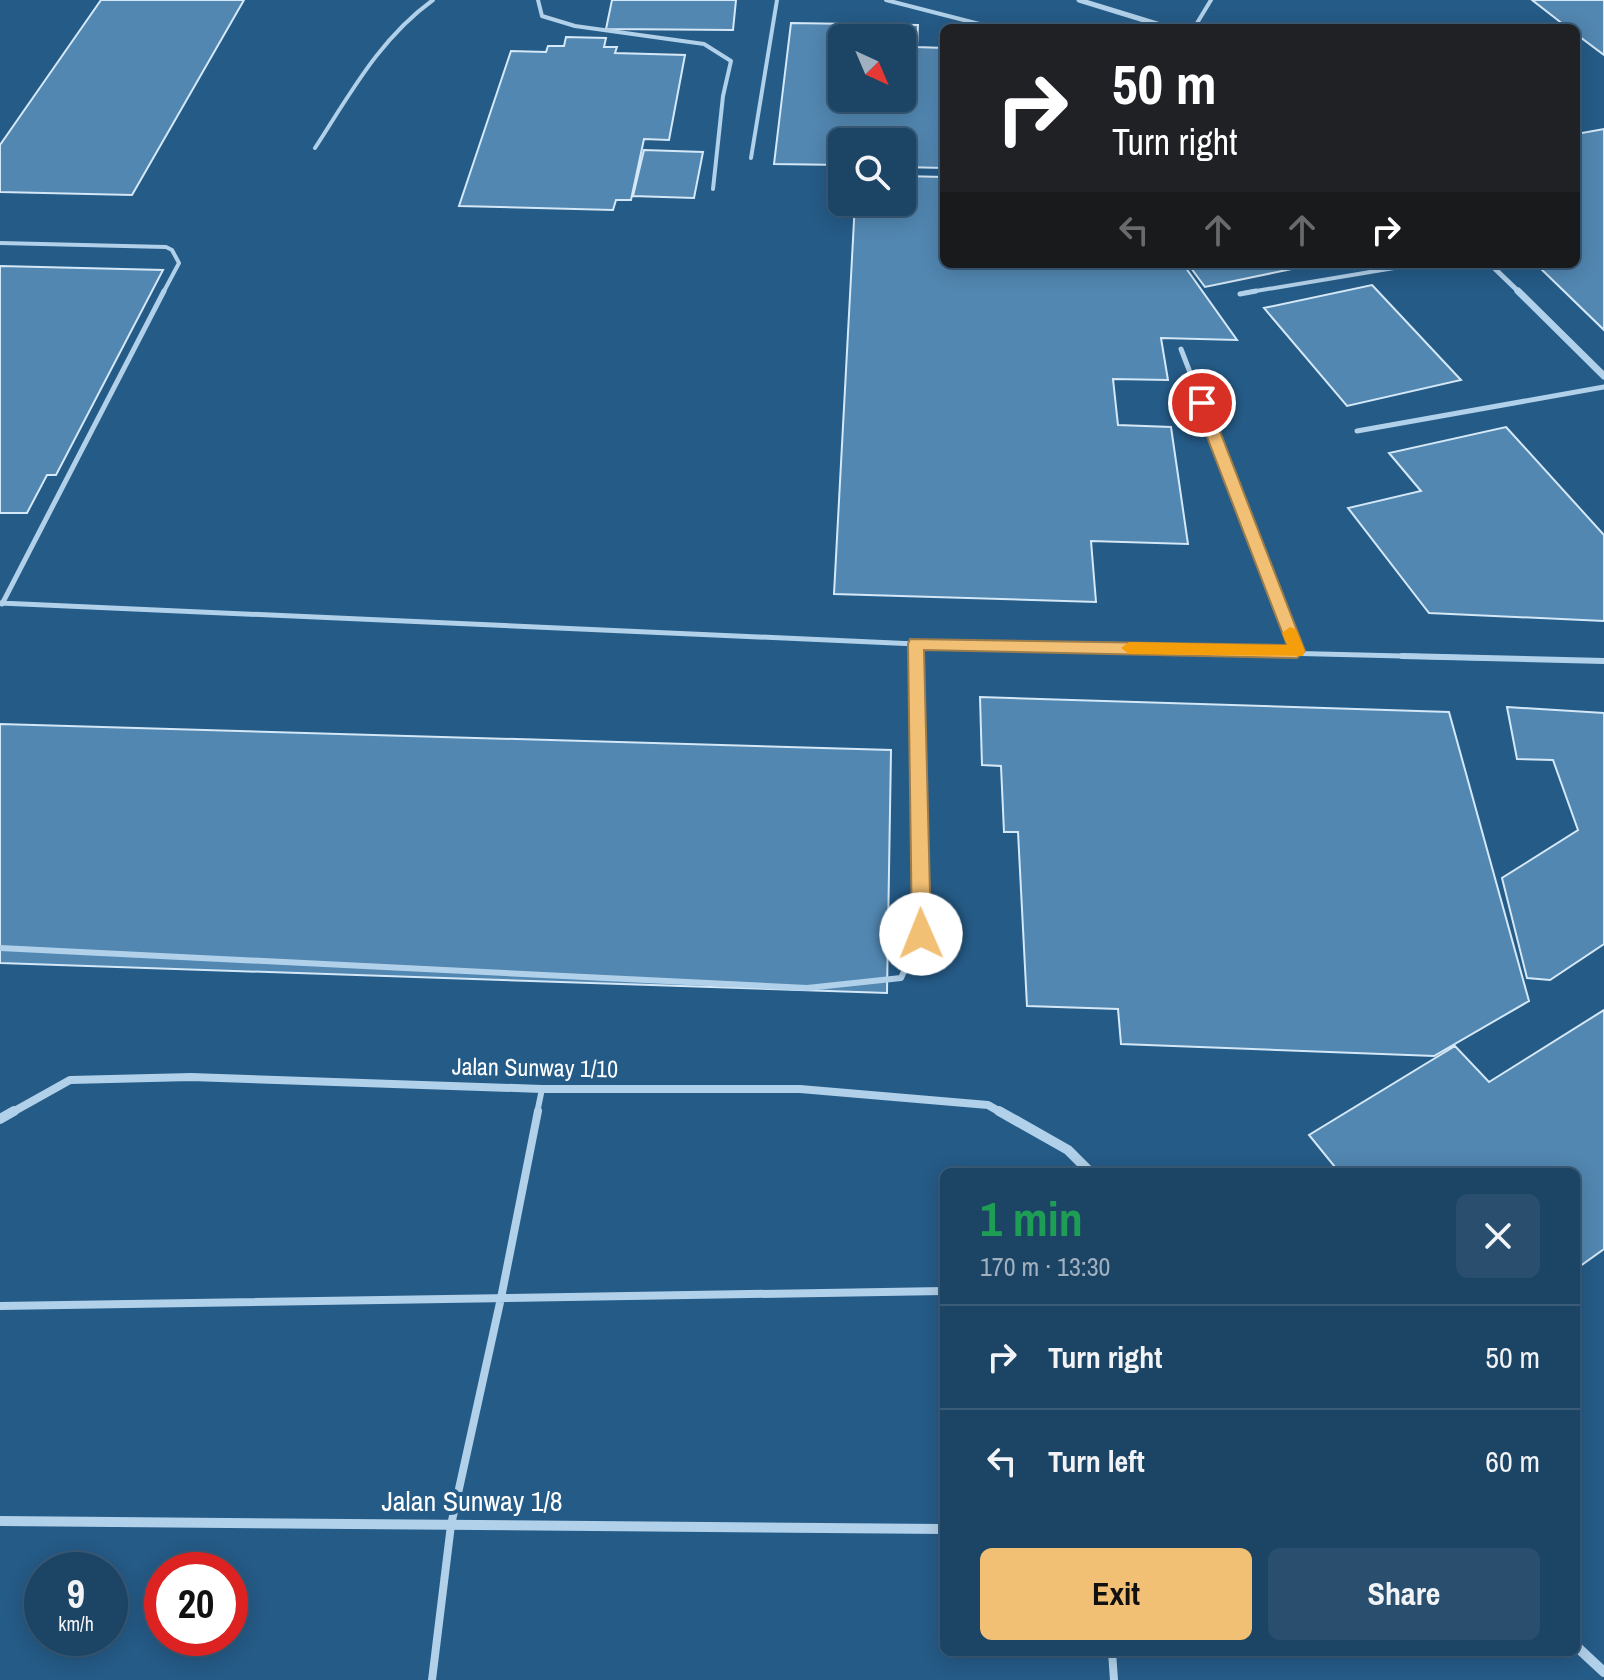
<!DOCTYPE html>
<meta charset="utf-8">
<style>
body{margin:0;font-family:"Archivo Narrow",sans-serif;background:#294e6e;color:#f1f3f6;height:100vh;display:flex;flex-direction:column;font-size:30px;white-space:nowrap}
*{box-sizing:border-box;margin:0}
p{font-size:26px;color:#a0b0bf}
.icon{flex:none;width:44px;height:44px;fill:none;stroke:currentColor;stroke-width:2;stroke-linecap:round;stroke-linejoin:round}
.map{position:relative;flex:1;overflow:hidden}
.sheet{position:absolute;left:940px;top:1168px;width:640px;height:488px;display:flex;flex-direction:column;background:#1c4465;border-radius:12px;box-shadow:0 4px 20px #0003,0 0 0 2px #3a5c79}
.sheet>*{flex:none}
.hud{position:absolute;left:940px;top:24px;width:640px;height:244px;border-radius:12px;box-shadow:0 4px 20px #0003,0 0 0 2px #3a5c79;background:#202124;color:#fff;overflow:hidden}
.needle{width:52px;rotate:136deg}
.fabs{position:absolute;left:828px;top:24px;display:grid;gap:16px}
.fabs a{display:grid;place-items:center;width:88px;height:88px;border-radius:12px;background:#1c4465;box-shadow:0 4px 20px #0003,0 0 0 2px #3a5c79;font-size:40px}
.speed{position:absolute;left:24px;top:1552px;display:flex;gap:16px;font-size:40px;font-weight:700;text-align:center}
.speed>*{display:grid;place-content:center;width:104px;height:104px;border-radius:50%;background:#1c4465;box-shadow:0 4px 20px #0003,0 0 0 2px #3a5c79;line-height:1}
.speed small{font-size:20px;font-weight:400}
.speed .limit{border:12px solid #d22;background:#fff;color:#111}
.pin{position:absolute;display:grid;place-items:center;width:68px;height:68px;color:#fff;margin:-34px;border:4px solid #fff;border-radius:50%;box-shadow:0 2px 8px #0007}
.me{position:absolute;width:88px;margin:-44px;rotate:359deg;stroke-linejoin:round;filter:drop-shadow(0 0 6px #0008)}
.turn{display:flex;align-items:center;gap:28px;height:168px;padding:0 40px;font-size:36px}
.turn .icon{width:104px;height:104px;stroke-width:2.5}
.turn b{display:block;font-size:56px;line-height:68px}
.lanes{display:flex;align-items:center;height:76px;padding:0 40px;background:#0003;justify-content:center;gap:40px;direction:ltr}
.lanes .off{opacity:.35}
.round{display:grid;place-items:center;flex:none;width:84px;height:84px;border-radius:12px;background:#294e6e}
.overview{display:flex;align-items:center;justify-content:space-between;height:136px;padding:0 40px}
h1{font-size:48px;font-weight:700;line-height:60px;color:#1e9e55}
.action{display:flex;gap:16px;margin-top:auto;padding:16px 40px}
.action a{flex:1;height:92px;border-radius:12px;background:#f2c075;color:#111;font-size:32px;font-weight:700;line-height:92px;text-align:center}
.action a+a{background:#294e6e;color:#f1f3f6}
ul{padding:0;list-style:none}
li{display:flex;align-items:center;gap:24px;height:104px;padding:0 40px;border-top:2px solid #3a5c79}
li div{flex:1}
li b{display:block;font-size:30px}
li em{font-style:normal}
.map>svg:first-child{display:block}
.building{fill:#5287b1;stroke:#d5e8f7;stroke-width:2;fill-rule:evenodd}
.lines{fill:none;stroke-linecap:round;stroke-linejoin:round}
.service-far3{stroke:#b1d0e9;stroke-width:4}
.service-far2{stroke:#b1d0e9;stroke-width:5}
.service-far1{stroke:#b1d0e9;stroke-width:6}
.service{stroke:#b1d0e9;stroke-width:8}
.minor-far3{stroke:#b1d0e9;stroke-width:5}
.minor-far2{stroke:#b1d0e9;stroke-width:7}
.minor-far1{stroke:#b1d0e9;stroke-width:8}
.minor{stroke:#b1d0e9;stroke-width:10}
.route{fill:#f2c075;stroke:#9d7d4c;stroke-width:2}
.slow{fill:#f59e0b}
.labels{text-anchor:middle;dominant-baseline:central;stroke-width:8;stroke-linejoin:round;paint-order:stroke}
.street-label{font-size:24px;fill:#fff;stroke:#255b87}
.near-street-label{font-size:28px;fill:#fff;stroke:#255b87}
</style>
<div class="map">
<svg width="1604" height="1680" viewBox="0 0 1604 1680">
<rect width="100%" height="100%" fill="#255b87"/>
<path class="building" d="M 101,0 L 244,0 L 132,195 L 0,192 L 0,145 Z
M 612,0 L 736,0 L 733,30 L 606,29 Z
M 1532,0 L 1604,0 L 1604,55 L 1576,34 L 1576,28 L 1568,28 Z
M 791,23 L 918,25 L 917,47 L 944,48 L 944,168 L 902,167 L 902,142 L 842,142 L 842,165 L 774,164 ZM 842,38 L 902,38 L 902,98 L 842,98 Z
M 566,37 L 606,38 L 604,47 L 617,47 L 615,53 L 685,55 L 669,140 L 644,139 L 631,200 L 616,200 L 613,210 L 459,206 L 511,51 L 546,52 L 548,46 L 564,46 Z
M 1604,129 L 1604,330 L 1536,264 L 1576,264 L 1576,134 Z
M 644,150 L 703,152 L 694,198 L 633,196 Z
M 902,176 L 944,177 L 944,264 L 1183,264 L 1237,340 L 1161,338 L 1168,380 L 1113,379 L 1118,425 L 1171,427 L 1188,544 L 1091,541 L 1096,602 L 834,594 L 855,202 L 902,202 Z
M 1188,264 L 1316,264 L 1205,287 Z
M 0,266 L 163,270 L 56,475 L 47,475 L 27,513 L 0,513 Z
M 1372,285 L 1461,380 L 1347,406 L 1264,308 Z
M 1506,427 L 1604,535 L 1604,621 L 1429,613 L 1348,508 L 1421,491 L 1389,453 Z
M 980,697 L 1449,712 L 1529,1001 L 1434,1056 L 1121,1044 L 1118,1009 L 1027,1006 L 1018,832 L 1004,832 L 1001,766 L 982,765 Z
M 1507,707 L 1604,713 L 1604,944 L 1550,980 L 1527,978 L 1502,878 L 1578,830 L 1553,760 L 1517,759 Z
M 0,724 L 891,750 L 887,993 L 0,963 Z
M 1604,1010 L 1604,1249 L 1576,1269 L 1576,1172 L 1339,1172 L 1309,1135 L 1455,1046 L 1489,1082 Z"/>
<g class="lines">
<path class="service-far3" d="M 538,0 L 542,16 L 575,26 L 704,44 L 731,61 L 723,96 L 713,189
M 886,0 L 995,28
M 1194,28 L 1211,0
M 315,148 C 350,94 380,38 433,0
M 751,158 L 777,0
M 0,243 L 166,247 L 172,250 L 179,263 L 163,293
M 1244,293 L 1418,264"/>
<path class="service-far2" d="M 1240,294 L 1256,291
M 1181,349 L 1297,651
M 1357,431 L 1604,387
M 0,603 L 916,644 L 1483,658
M 2,604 L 164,291
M 916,644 L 916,658"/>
<path class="service-far1" d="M 1402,656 L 1604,661
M 0,948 L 807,988 L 901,978 L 921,934 L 916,656
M 537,1113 L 542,1089"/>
<path class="service" d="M 0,1306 L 944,1291
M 1112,1652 L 1114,1680
M 432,1680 L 451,1525 L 501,1298 L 538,1111"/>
<path class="minor-far3" d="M 1079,0 L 1170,28
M 1490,264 L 1520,293"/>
<path class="minor-far2" d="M 1518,291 L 1604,376"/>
<path class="minor-far1" d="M 11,1113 L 70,1080 L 191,1077 L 542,1089 L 800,1089 L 988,1105 L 1002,1113"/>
<path class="minor" d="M 999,1111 L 1068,1150 L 1090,1172
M 0,1119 L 14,1111
M 0,1521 L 944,1529
M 1576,1646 L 1604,1672"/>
</g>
<path class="route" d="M 1202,399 L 1209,403 L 1305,651 L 1297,658 L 924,650 L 931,934 L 928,940 L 915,940 L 912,934 L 908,644 L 910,639 L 1287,645 L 1194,403 Z"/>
<path class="slow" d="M 1290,627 L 1296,629 L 1305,651 L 1303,656 L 1129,654 L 1121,648 L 1129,642 L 1287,645 L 1282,633 Z"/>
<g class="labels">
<g class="street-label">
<text transform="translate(535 1067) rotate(1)">Jalan Sunway 1/10</text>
</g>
<g class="near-street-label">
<text x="472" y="1501">Jalan Sunway 1/8</text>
</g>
</g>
</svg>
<div class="fabs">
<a><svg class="needle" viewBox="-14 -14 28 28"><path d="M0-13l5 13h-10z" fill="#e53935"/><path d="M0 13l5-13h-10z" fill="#a0b0bf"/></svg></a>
<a><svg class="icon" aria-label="search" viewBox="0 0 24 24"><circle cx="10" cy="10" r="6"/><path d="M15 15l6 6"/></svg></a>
</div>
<div class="speed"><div>9<small>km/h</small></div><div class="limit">20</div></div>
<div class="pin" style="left:1202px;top:403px;background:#d93025"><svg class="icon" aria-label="arrive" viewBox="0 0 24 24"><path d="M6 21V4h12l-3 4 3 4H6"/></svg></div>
<svg class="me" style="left:921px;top:934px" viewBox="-20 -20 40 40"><circle r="19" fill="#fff"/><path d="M0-13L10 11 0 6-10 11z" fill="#f2c075"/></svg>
<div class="hud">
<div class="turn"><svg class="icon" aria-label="right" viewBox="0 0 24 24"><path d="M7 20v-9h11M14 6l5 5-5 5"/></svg><div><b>50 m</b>Turn right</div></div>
<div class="lanes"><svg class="icon off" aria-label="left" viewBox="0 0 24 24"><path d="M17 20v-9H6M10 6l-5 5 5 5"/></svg><svg class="icon off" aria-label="ahead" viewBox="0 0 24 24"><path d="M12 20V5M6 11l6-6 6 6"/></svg><svg class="icon off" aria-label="ahead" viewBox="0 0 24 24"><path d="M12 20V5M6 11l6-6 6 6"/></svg><svg class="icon" aria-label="right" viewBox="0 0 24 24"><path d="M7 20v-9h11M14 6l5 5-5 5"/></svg></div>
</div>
<section class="sheet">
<div class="overview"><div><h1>1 min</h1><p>170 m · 13:30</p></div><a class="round"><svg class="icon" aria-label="close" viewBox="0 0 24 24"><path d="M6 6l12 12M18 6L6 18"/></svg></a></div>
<ul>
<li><svg class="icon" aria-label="right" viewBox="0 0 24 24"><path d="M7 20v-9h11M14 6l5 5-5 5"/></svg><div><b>Turn right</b></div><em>50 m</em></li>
<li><svg class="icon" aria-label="left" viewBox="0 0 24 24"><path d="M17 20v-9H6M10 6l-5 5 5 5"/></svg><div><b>Turn left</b></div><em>60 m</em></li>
</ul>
<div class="action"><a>Exit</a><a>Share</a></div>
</section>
</div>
